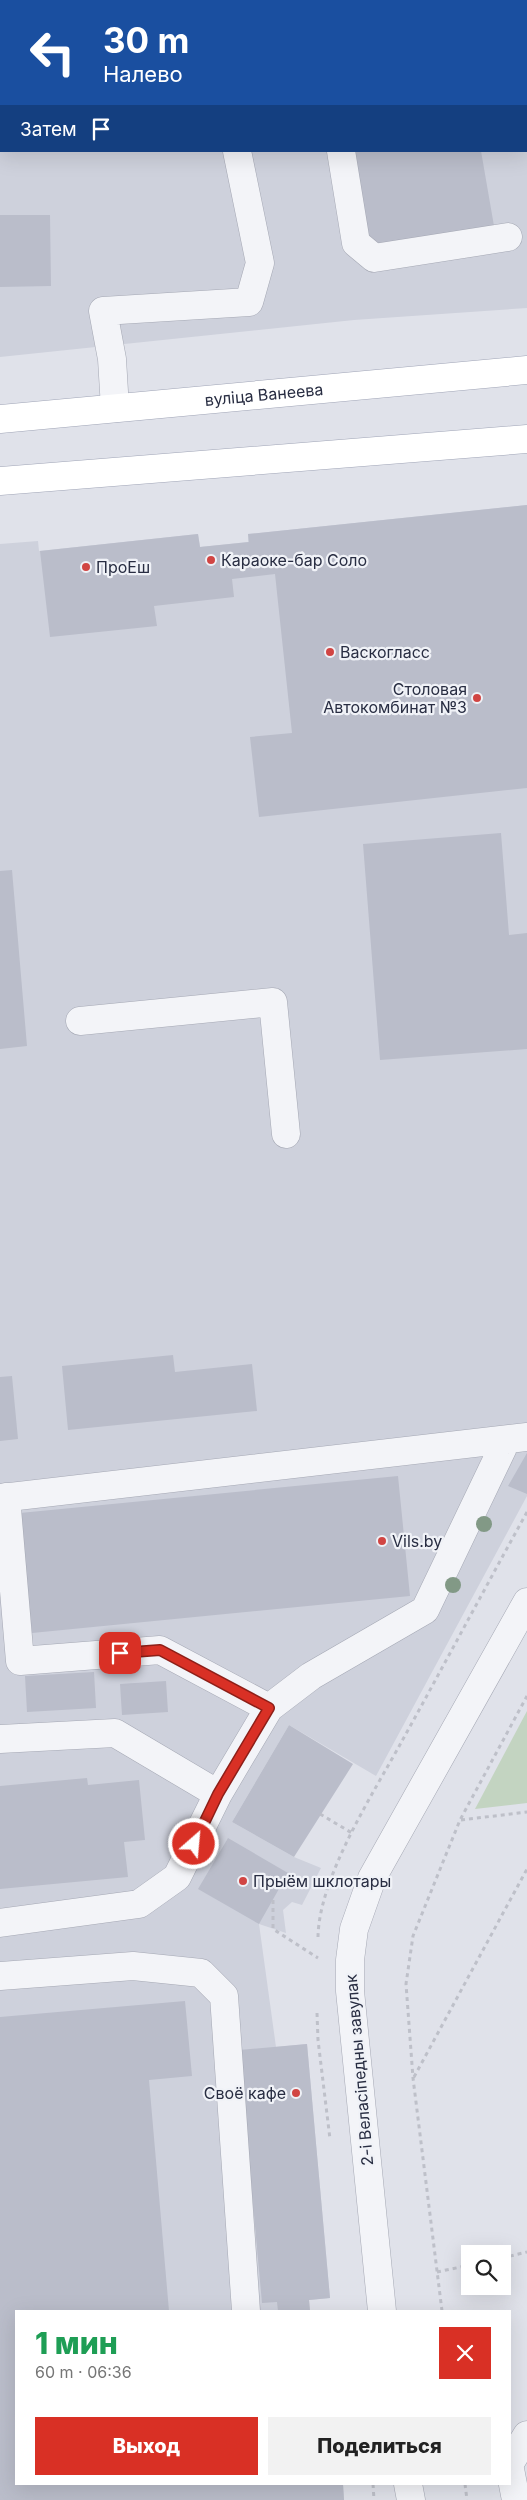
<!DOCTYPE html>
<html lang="ru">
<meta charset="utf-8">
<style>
body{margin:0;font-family:Inter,sans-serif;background:#f2f2f2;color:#222;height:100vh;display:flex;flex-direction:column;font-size:19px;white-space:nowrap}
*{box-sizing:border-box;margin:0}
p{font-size:16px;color:#767676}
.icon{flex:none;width:28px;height:28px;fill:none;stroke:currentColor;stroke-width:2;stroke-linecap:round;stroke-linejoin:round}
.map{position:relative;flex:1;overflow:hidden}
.panel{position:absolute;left:15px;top:2310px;width:496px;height:175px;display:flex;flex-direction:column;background:#fff;border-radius:0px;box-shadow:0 5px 20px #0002}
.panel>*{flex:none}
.banner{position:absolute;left:0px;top:0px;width:528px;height:152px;box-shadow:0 5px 20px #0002;background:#1a4fa0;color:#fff;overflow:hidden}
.controls{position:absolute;left:461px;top:2245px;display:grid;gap:10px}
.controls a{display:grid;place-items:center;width:50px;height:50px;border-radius:0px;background:#fff;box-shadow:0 5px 20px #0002;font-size:25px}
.pin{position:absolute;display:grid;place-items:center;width:42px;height:42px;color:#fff;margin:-21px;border-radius:10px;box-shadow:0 2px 8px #0006}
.me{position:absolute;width:55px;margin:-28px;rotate:27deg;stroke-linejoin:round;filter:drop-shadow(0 0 4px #0008)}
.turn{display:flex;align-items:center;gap:18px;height:105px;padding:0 20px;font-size:22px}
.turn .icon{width:65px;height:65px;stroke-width:2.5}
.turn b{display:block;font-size:35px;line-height:42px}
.then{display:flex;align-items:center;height:48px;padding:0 20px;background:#0003;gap:10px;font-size:19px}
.round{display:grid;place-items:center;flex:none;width:52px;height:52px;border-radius:0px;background:#f2f2f2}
.headline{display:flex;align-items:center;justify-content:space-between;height:85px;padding:0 20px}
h1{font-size:30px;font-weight:800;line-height:38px;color:#1e9e55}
.primary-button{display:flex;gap:10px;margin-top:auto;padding:10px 20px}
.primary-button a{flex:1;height:58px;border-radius:0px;background:#d93025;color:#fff;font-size:20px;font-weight:800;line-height:58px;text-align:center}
.primary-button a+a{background:#f2f2f2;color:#222}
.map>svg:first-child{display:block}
.built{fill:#ced1dc;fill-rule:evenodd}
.green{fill:#c3d4c1}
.building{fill:#babdca}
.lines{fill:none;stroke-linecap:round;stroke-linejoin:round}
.minor-casing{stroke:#a5a8b4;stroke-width:29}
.major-casing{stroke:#9fa4b6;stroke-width:29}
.path{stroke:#bec0c9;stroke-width:3;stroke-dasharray:4 4;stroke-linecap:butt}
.minor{stroke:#f3f4f8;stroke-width:28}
.major{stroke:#fff;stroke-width:28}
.tree{fill:#829986}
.route-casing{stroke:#8d1f18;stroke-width:12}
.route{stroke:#d93025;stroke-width:9}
.poi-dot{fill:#d14543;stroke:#f0f2f7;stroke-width:2}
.labels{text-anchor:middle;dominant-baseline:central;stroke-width:4.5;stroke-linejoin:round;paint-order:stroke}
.street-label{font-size:16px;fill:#282d42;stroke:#f0f2f7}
.poi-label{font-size:16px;fill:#282d42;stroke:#f0f2f7;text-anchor:start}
</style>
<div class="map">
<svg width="527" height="2500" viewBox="0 0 527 2500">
<rect width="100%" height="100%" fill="#e0e2ea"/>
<path class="built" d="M 0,0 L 527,0 L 527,308 L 354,320 L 0,357 ZM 1,1 L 526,1 L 526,151 L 1,151 Z
M 527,505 L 527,1496 L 376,1776 L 289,1725 L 232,1822 L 294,1857 L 321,1868 L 302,1905 L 292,1902 L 283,1910 L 286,1933 L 259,1924 L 276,2047 L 307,2044 L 330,2298 L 309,2300 L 310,2311 L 16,2311 L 16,2484 L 343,2484 L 344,2500 L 0,2500 L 0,544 L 38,541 L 39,551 L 198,534 L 200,547 L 248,542 L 248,534 Z"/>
<path class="green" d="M 527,1711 L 527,1803 L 475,1809 Z"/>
<path class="building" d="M 355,151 L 481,151 L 494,226 L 369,246 Z
M 0,215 L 50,215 L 51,286 L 0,287 Z
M 527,505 L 527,788 L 259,817 L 250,737 L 292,733 L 275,574 L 232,579 L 234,597 L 154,606 L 157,626 L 50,637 L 40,551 L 198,534 L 200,547 L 249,542 L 248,534 Z
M 501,833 L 509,935 L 527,933 L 527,1049 L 380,1060 L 363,844 Z
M 12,870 L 27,1046 L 0,1049 L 0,871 Z
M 173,1355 L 175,1372 L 252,1364 L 257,1411 L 68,1430 L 62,1366 Z
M 12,1376 L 18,1439 L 0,1441 L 0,1377 Z
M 527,1453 L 527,1494 L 508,1486 Z
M 398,1476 L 410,1596 L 32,1633 L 20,1513 Z
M 94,1672 L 96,1708 L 27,1712 L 25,1676 Z
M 166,1681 L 168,1712 L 122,1715 L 120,1684 Z
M 289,1725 L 353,1764 L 294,1857 L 232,1822 Z
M 87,1778 L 88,1785 L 139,1780 L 145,1840 L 124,1842 L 128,1877 L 0,1889 L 0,1786 Z
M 228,1838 L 288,1873 L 259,1924 L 198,1889 Z
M 185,2001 L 192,2076 L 149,2080 L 169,2311 L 16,2311 L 16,2484 L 343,2484 L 344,2500 L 0,2500 L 0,2017 Z
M 307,2044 L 330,2298 L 309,2300 L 310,2311 L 278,2311 L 277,2302 L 262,2303 L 239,2050 Z"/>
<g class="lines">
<g class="minor-casing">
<path id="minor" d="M 315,0 L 315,1
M 341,151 L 356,243 L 374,258 L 508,237
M 115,408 L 112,359 L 103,311 L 249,302 L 260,263 L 237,151
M 80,1021 L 273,1002 L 286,1134
M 6,1497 L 20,1661 L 160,1650 L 269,1708
M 0,1498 L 527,1437
M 0,1739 L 115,1733 L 218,1794
M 0,1923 L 139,1904 L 177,1877 L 218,1794 L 269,1708 L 311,1676 L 425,1610 L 506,1441
M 0,1976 L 133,1966 L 201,1973 L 224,1996 L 246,2311
M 382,2311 L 350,1991 L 350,1960 L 354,1929 L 372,1878 L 527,1602
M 510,2463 L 527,2435
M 510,2469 L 516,2500
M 408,2484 L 411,2500"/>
</g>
<g class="major-casing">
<g id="major">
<path id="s1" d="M 0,419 L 527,370"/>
<path d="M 0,481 L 527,439"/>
</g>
</g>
<path class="path" d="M 320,1814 L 352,1833
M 461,1820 L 527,1812
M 273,1900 L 273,1929 L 318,1958
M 318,1937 C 319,1877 373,1794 402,1741 C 444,1665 485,1588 527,1512
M 317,2013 L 318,2040 L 330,2139
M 414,2077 L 527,1869
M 502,2258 L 527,2252
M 437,2272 L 470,2265
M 442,2311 L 413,2078 L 406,1984 L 413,1936 L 460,1820 L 527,1696
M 373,2484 L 374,2500
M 465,2484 L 467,2500"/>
<use href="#minor" class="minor"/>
<use href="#major" class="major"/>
</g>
<g class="tree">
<circle cx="484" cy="1524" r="8"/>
<circle cx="453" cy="1585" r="8"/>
</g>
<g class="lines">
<g class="route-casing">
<path id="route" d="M 120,1653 L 160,1650 L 269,1708 L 218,1794 L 194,1844"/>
</g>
<use href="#route" class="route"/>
</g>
<g class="poi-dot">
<circle cx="211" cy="560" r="5"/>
<circle cx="86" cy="567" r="5"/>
<circle cx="330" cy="652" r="5"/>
<circle cx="477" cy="698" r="5"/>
<circle cx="382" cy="1541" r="5"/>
<circle cx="243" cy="1881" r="5"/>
<circle cx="296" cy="2093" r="5"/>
</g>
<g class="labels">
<g class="street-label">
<text stroke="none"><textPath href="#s1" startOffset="265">вуліца Ванеева</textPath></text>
<text transform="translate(359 2070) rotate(-95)">2-і Веласіпедны завулак</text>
</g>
<g class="poi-label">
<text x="221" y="560">Караоке-бар Соло</text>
<text x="96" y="567">ПроЕш</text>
<text x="340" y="652">Васкогласс</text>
<text x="467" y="689" text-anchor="end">Столовая<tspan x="467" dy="18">Автокомбинат №3</tspan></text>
<text x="392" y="1541">Vils.by</text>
<text x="253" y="1881">Прыём шклотары</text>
<text x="286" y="2093" text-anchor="end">Своё кафе</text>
</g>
</g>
</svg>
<div class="controls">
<a><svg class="icon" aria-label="search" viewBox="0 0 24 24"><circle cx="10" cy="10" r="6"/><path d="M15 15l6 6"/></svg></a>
</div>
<div class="pin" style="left:120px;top:1653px;background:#d93025"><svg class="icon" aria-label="arrive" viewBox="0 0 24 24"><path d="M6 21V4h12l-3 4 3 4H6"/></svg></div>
<svg class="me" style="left:194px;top:1844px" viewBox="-20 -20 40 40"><circle r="17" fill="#d93025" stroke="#fff" stroke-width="3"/><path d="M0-11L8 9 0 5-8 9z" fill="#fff"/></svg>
<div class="banner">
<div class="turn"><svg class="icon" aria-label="left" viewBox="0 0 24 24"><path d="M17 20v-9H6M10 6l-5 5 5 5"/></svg><div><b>30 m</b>Налево</div></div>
<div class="then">Затем<svg class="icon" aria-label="arrive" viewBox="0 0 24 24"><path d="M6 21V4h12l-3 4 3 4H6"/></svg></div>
</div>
<section class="panel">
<div class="headline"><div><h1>1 мин</h1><p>60 m · 06:36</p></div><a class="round" style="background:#d93025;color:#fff"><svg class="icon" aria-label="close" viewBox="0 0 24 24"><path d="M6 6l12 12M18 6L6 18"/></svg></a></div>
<div class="primary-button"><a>Выход</a><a>Поделиться</a></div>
</section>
</div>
